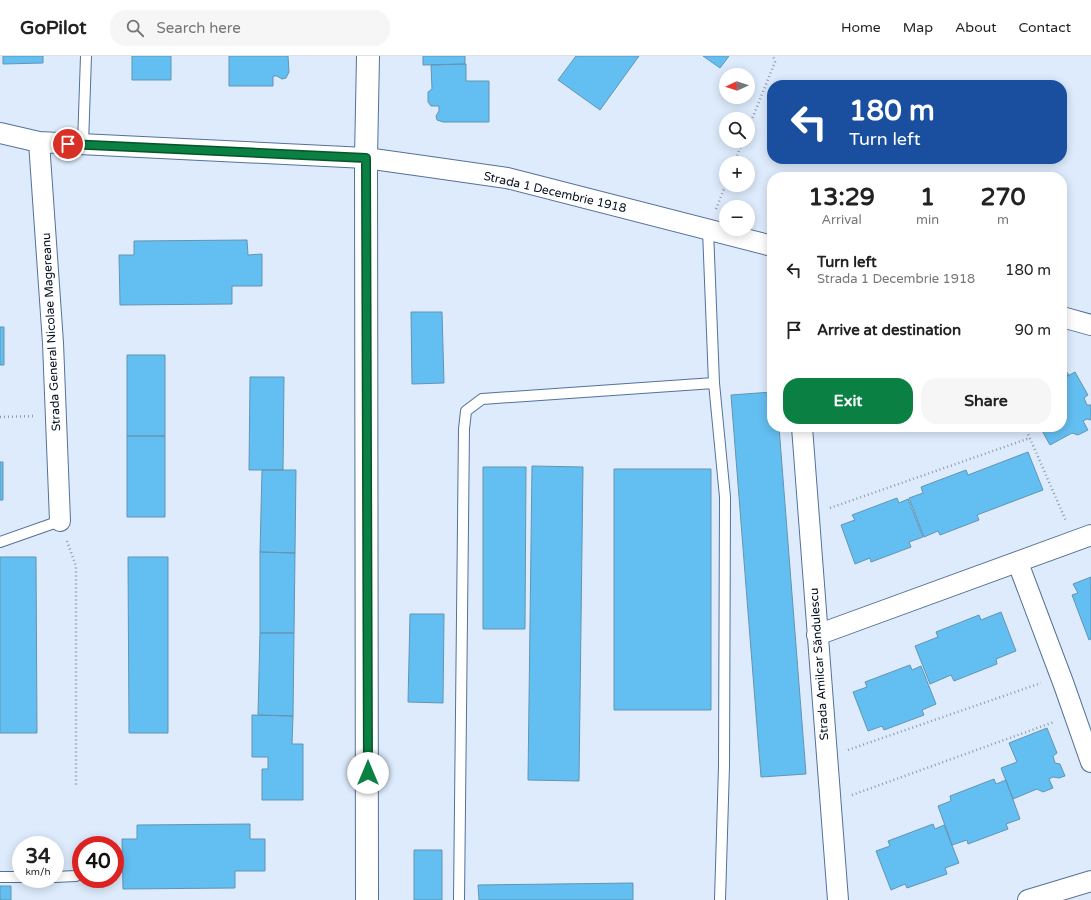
<!DOCTYPE html>
<meta charset="utf-8">
<style>
body{margin:0;font-family:"Varela Round",sans-serif;background:#f6f6f6;color:#222;height:100vh;display:flex;flex-direction:column;font-size:15px;white-space:nowrap}
*{box-sizing:border-box;margin:0}
p{font-size:13px;color:#767676}
.icon{flex:none;width:22px;height:22px;fill:none;stroke:currentColor;stroke-width:2;stroke-linecap:round;stroke-linejoin:round}
.map{position:relative;flex:1;overflow:hidden}
.panel{position:absolute;left:767px;top:116px;width:300px;height:260px;display:flex;flex-direction:column;background:#fff;border-radius:16px;box-shadow:0 2px 10px #0003}
.panel>*{flex:none}
.hud{position:absolute;left:767px;top:24px;width:300px;height:84px;border-radius:16px;box-shadow:0 2px 10px #0003;background:#1a4fa0;color:#fff;overflow:hidden}
.needle{width:26px;rotate:266deg}
.buttons{position:absolute;left:719px;top:12px;display:grid;gap:8px}
.buttons a{display:grid;place-items:center;width:36px;height:36px;border-radius:50%;background:#fff;box-shadow:0 2px 10px #0003;font-size:20px}
.speed{position:absolute;left:12px;top:780px;display:flex;gap:8px;font-size:20px;font-weight:700;text-align:center}
.speed>*{display:grid;place-content:center;width:52px;height:52px;border-radius:50%;background:#fff;box-shadow:0 2px 10px #0003;line-height:1}
.speed small{font-size:10px;font-weight:400}
.speed .limit{border:6px solid #d22;background:#fff;color:#111}
.pin{position:absolute;display:grid;place-items:center;width:34px;height:34px;color:#fff;margin:-17px;border:2px solid #fff;border-radius:50%;box-shadow:0 1px 4px #0007}
.me{position:absolute;width:44px;margin:-22px;rotate:0deg;stroke-linejoin:round;filter:drop-shadow(0 0 3px #0008)}
.turn{display:flex;align-items:center;gap:14px;height:84px;padding:0 16px;font-size:18px}
.turn .icon{width:52px;height:52px;stroke-width:2.5}
.turn b{display:block;font-size:28px;line-height:34px}
.eta{display:flex;justify-content:space-evenly;align-items:center;height:68px;text-align:center}
.eta b{font-size:24px;font-weight:700;line-height:28px}
.button{display:flex;gap:8px;margin-top:auto;padding:8px 16px}
.button a{flex:1;height:46px;border-radius:16px;background:#0b8043;color:#fff;font-size:16px;font-weight:700;line-height:46px;text-align:center}
.button a+a{background:#f6f6f6;color:#222}
ul{padding:0;list-style:none}
li{display:flex;align-items:center;gap:12px;height:60px;padding:0 16px}
li div{flex:1}
li b{display:block;font-size:15px}
li em{font-style:normal}
header{display:flex;align-items:center;gap:24px;box-sizing:border-box;height:56px;padding:0 20px;background:#fff;border-bottom:1px solid #e0e0e0}
header strong{font-size:19px}
nav{display:flex;gap:22px;margin-inline-start:auto;font-size:14px}
.search{width:280px;height:36px;background:#f6f6f6;display:flex;align-items:center;gap:10px;box-sizing:border-box;padding:0 14px;border-radius:16px;color:#767676;font-size:15px}
.map>svg:first-child{display:block}
.building{fill:#63bef1;stroke:#6395b3}
.lines{fill:none;stroke-linecap:round;stroke-linejoin:round}
.lane-casing{stroke:#547198;stroke-width:12}
.street-casing{stroke:#547198;stroke-width:22}
.secondary-casing{stroke:#547198;stroke-width:24}
.path{stroke:#8e9aab;stroke-width:2.5;stroke-dasharray:1 3;stroke-linecap:butt}
.lane{stroke:#fff;stroke-width:10}
.street{stroke:#fff;stroke-width:20}
.secondary{stroke:#fff;stroke-width:22}
.route-casing{stroke:#07532c;stroke-width:10}
.route{stroke:#0b8043;stroke-width:7}
.labels{text-anchor:middle;dominant-baseline:central;stroke-width:4;stroke-linejoin:round;paint-order:stroke}
.street-label{font-size:12px;fill:#040d1c;stroke:#fff}
</style>
<header>
<strong>GoPilot</strong>
<div class="search"><svg class="icon" aria-label="search" viewBox="0 0 24 24"><circle cx="10" cy="10" r="6"/><path d="M15 15l6 6"/></svg>Search here</div>
<nav><a>Home</a><a>Map</a><a>About</a><a>Contact</a></nav>
</header>
<div class="map">
<svg width="1091" height="844" viewBox="0 0 1091 844">
<rect width="100%" height="100%" fill="#ddebfc"/>
<path class="building" d="M 3,0 L 43,0 L 43,7 L 3,8 Z
M 132,0 L 171,0 L 171,24 L 132,24 Z
M 229,0 L 288,0 L 289,16 L 286,22 L 282,23 L 277,20 L 273,20 L 273,30 L 229,30 Z
M 423,0 L 465,0 L 465,8 L 423,9 Z
M 576,0 L 639,0 L 600,54 L 558,24 Z
M 703,0 L 729,0 L 720,12 Z
M 466,8 L 466,25 L 489,25 L 489,66 L 443,66 L 437,64 L 436,60 L 439,55 L 439,50 L 431,50 L 428,46 L 428,36 L 432,33 L 431,9 Z
M 247,184 L 248,199 L 262,198 L 262,230 L 232,230 L 232,248 L 120,249 L 119,199 L 134,199 L 134,185 Z
M 411,256 L 442,256 L 444,327 L 412,328 Z
M 0,271 L 4,271 L 4,309 L 0,309 Z
M 127,299 L 165,299 L 165,380 L 127,380 Z
M 1062,310 L 1069,319 L 1062,323 Z
M 1075,316 L 1088,339 L 1084,342 L 1087,349 L 1091,349 L 1091,364 L 1087,363 L 1083,365 L 1088,374 L 1078,379 L 1072,377 L 1050,389 L 1040,371 L 1062,371 L 1062,323 Z
M 250,321 L 284,321 L 283,414 L 249,414 Z
M 772,336 L 772,371 L 779,371 L 806,718 L 761,721 L 731,339 Z
M 127,380 L 165,380 L 165,461 L 127,461 Z
M 1028,396 L 1043,434 L 977,459 L 979,464 L 940,479 L 938,475 L 924,481 L 909,442 L 923,437 L 921,431 L 966,414 L 968,419 Z
M 0,406 L 3,406 L 3,444 L 0,444 Z
M 532,410 L 583,411 L 579,725 L 528,724 Z
M 483,411 L 526,411 L 525,573 L 483,573 Z
M 614,413 L 711,413 L 711,654 L 614,654 Z
M 262,414 L 296,414 L 295,497 L 260,496 Z
M 897,442 L 899,447 L 908,443 L 923,481 L 909,486 L 911,491 L 871,506 L 870,502 L 855,508 L 841,469 L 855,464 L 852,459 Z
M 260,496 L 295,497 L 294,577 L 260,577 Z
M 0,501 L 36,501 L 37,677 L 0,677 Z
M 128,501 L 168,501 L 168,677 L 129,677 Z
M 1091,521 L 1091,583 L 1089,584 L 1072,539 L 1078,537 L 1073,528 Z
M 1001,556 L 1016,595 L 996,603 L 997,608 L 954,625 L 951,619 L 930,628 L 915,590 L 938,581 L 936,576 L 979,559 L 981,564 Z
M 410,558 L 444,558 L 443,647 L 408,646 Z
M 260,577 L 294,577 L 293,660 L 258,659 Z
M 910,609 L 912,614 L 921,610 L 936,648 L 922,654 L 924,659 L 884,674 L 882,670 L 868,675 L 853,636 L 867,631 L 865,626 Z
M 252,659 L 293,660 L 292,688 L 303,688 L 303,744 L 262,744 L 262,713 L 268,713 L 268,701 L 252,701 Z
M 1047,672 L 1057,697 L 1053,700 L 1055,707 L 1060,708 L 1065,720 L 1059,722 L 1053,721 L 1049,723 L 1053,732 L 1043,736 L 1037,733 L 1013,743 L 1001,712 L 1017,706 L 1009,687 Z
M 994,723 L 996,728 L 1006,724 L 1020,763 L 1006,768 L 1008,773 L 968,788 L 967,784 L 952,789 L 938,750 L 951,745 L 950,740 Z
M 250,768 L 250,783 L 265,783 L 265,815 L 235,815 L 235,832 L 123,833 L 122,783 L 137,783 L 137,769 Z
M 933,768 L 935,773 L 944,769 L 959,807 L 945,812 L 947,818 L 907,832 L 905,828 L 891,834 L 876,795 L 890,790 L 888,785 Z
M 414,794 L 442,794 L 442,844 L 414,844 Z
M 633,827 L 633,844 L 479,844 L 478,829 Z
M 0,830 L 11,830 L 11,844 L 0,844 Z"/>
<g class="lines">
<g class="lane-casing">
<path id="lane" d="M 83,88 L 86,0
M 708,174 L 714,327 L 725,441 L 724,710 L 720,844
M 0,486 L 60,465
M 0,821 L 21,821
M 55,821 L 76,820
M 459,844 L 464,373 L 466,355 L 482,343 L 714,327"/>
</g>
<g class="street-casing">
<path id="street" d="M 0,77 L 39,86 L 366,102 L 423,110 L 507,122 L 772,190
M 39,86 L 53,287 L 60,465
M 1062,261 L 1091,269
M 802,371 L 838,844
M 1018,507 L 1064,629 L 1091,706
M 817,579 L 1091,479
M 1028,844 L 1091,825"/>
</g>
<g class="secondary-casing">
<path id="secondary" d="M 367,844 L 366,102 L 368,0"/>
</g>
<path class="path" d="M 748,73 L 775,6 L 773,0
M 734,107 L 743,85
M 716,153 L 726,128
M 0,361 L 35,360
M 1025,371 L 1066,465
M 830,452 L 1030,382
M 67,485 L 76,510 L 76,731
M 848,694 L 1041,627
M 852,739 L 1054,666"/>
<use href="#lane" class="lane"/>
<use href="#street" class="street"/>
<use href="#secondary" class="secondary"/>
</g>
<g class="lines">
<g class="route-casing">
<path id="route" d="M 68,88 L 366,102 L 368,717"/>
</g>
<use href="#route" class="route"/>
</g>
<g class="labels">
<g class="street-label">
<text transform="translate(555 136) rotate(13)">Strada 1 Decembrie 1918</text>
<text transform="translate(51 276) rotate(-93)">Strada General Nicolae Magereanu</text>
<text transform="translate(819 608) rotate(-94)">Strada Amilcar Săndulescu</text>
</g>
</g>
</svg>
<div class="buttons">
<a><svg class="needle" viewBox="-14 -14 28 28"><path d="M0-13l5 13h-10z" fill="#e53935"/><path d="M0 13l5-13h-10z" fill="#767676"/></svg></a>
<a><svg class="icon" aria-label="search" viewBox="0 0 24 24"><circle cx="10" cy="10" r="6"/><path d="M15 15l6 6"/></svg></a>
<a>+</a>
<a>−</a>
</div>
<div class="speed"><div>34<small>km/h</small></div><div class="limit">40</div></div>
<div class="pin" style="left:68px;top:88px;background:#d93025"><svg class="icon" aria-label="arrive" viewBox="0 0 24 24"><path d="M6 21V4h12l-3 4 3 4H6"/></svg></div>
<svg class="me" style="left:368px;top:717px" viewBox="-20 -20 40 40"><circle r="19" fill="#fff"/><path d="M0-13L10 11 0 6-10 11z" fill="#0b8043"/></svg>
<div class="hud">
<div class="turn"><svg class="icon" aria-label="left" viewBox="0 0 24 24"><path d="M17 20v-9H6M10 6l-5 5 5 5"/></svg><div><b>180 m</b>Turn left</div></div>
</div>
<section class="panel">
<div class="eta">
<div><b>13:29</b><p>Arrival</p></div>
<div><b>1</b><p>min</p></div>
<div><b>270</b><p>m</p></div>
</div>
<ul>
<li><svg class="icon" aria-label="left" viewBox="0 0 24 24"><path d="M17 20v-9H6M10 6l-5 5 5 5"/></svg><div><b>Turn left</b><p>Strada 1 Decembrie 1918</p></div><em>180 m</em></li>
<li><svg class="icon" aria-label="arrive" viewBox="0 0 24 24"><path d="M6 21V4h12l-3 4 3 4H6"/></svg><div><b>Arrive at destination</b></div><em>90 m</em></li>
</ul>
<div class="button"><a>Exit</a><a>Share</a></div>
</section>
</div>
